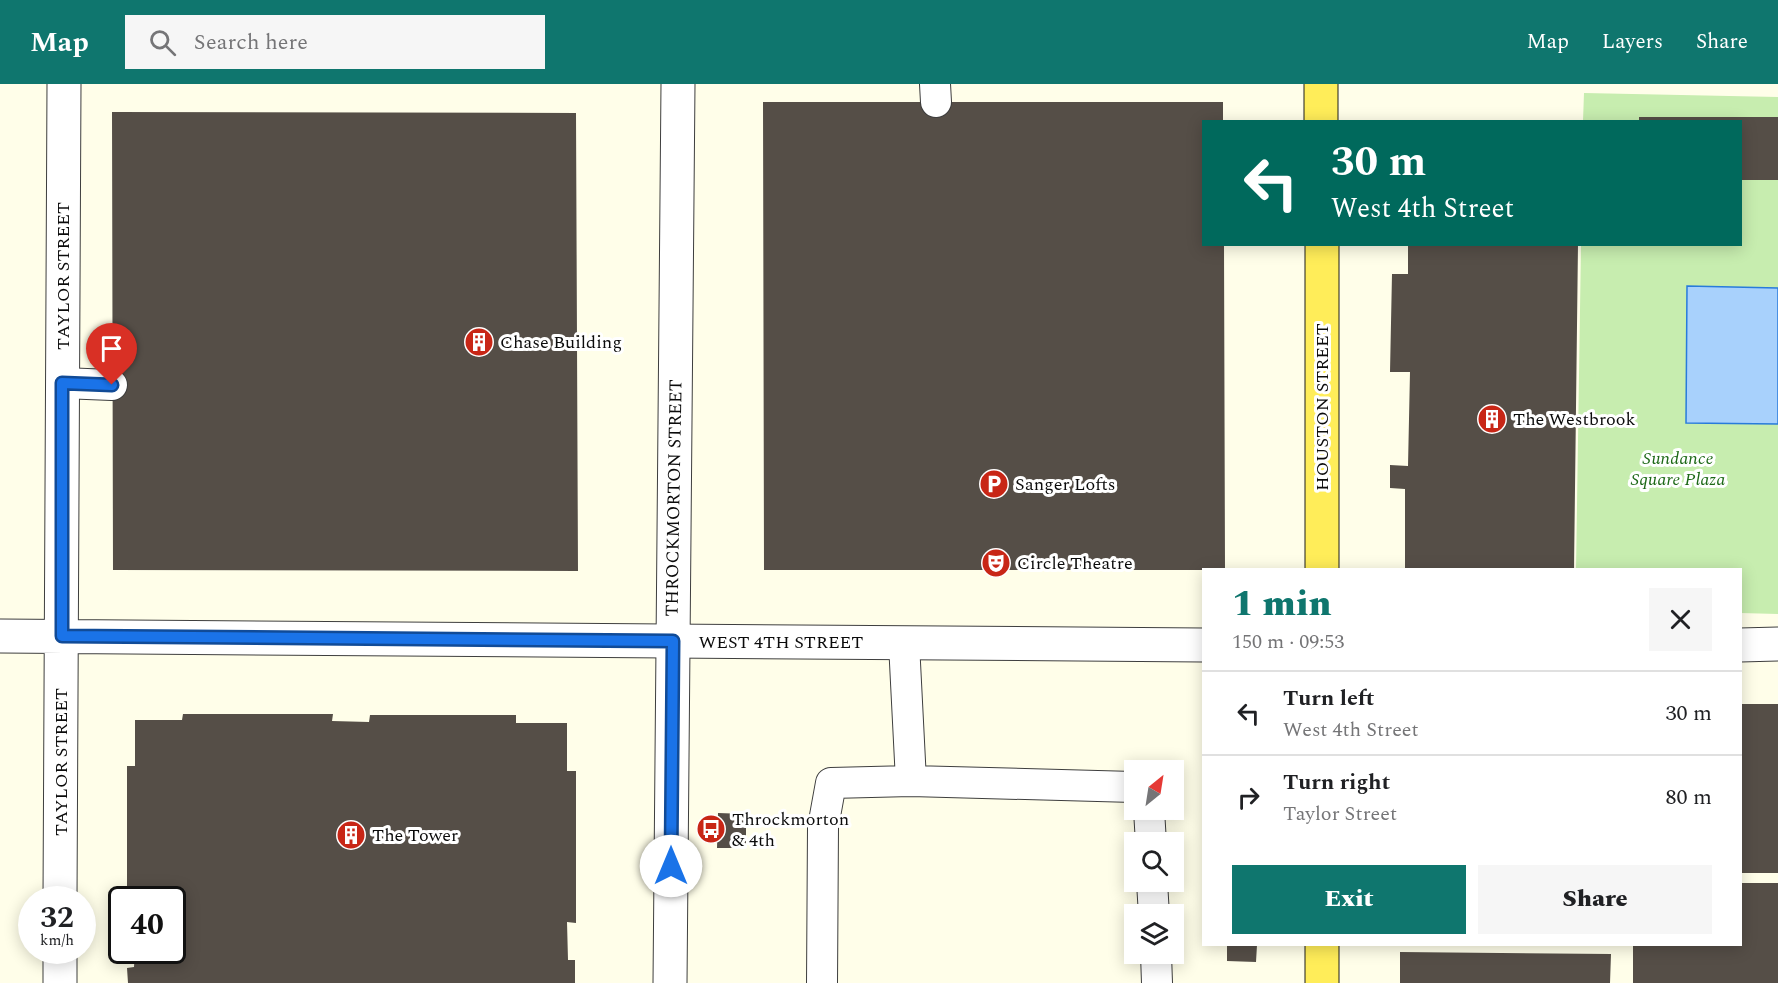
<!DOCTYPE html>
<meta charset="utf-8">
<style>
body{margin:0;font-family:Spectral,serif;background:#f6f6f6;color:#202124;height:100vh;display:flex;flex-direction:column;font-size:22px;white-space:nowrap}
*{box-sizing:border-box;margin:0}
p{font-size:20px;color:#757577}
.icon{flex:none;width:33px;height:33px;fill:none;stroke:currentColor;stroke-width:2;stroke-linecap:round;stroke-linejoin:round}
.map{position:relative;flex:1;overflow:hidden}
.side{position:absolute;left:1202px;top:484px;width:540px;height:378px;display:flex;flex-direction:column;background:#fff;border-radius:0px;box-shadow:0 3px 15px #0003}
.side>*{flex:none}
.hud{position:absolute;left:1202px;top:36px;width:540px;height:126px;border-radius:0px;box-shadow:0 3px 15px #0003;background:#00695c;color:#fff;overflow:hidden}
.needle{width:39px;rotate:30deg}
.fabs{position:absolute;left:1124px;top:676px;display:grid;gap:12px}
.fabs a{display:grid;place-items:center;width:60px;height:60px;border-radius:0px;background:#fff;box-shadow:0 3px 15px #0003;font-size:30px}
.speed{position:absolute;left:18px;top:802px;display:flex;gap:12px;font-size:30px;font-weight:700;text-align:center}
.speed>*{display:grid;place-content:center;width:78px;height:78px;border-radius:50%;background:#fff;box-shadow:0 3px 15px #0003;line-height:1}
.speed small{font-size:15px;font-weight:400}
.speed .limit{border:3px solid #111;border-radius:9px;background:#fff;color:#111}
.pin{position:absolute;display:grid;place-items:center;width:51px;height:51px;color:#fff;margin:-62px -26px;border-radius:50% 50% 50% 0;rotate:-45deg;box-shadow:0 0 6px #0007}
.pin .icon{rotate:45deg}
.me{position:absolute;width:66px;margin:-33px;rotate:0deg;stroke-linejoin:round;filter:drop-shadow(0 0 4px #0008)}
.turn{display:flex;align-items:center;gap:21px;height:126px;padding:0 30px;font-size:27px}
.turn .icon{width:78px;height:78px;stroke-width:2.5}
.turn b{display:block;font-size:42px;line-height:51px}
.round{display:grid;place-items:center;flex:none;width:63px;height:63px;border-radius:0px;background:#f6f6f6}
.overview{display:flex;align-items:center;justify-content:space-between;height:102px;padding:0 30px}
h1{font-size:36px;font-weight:800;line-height:45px;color:#0f766e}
.primary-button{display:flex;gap:12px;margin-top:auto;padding:12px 30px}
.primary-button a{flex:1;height:69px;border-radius:0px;background:#0f766e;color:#fff;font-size:24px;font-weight:800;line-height:69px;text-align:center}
.primary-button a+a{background:#f6f6f6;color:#202124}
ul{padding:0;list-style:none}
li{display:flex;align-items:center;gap:18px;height:84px;padding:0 30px;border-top:2px solid #e0e0e0}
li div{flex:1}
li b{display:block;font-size:22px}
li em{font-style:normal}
header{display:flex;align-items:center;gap:36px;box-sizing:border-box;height:84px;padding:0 30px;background:#0f766e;color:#fff}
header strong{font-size:28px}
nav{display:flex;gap:33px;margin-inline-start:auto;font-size:21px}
.search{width:420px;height:54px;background:#f6f6f6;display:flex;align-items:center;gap:15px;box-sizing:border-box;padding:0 21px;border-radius:0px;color:#757577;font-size:22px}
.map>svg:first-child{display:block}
.green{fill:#c7edaf}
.water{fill:#a8d1fc;stroke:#287bdb;stroke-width:1.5}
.building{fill:#554e47}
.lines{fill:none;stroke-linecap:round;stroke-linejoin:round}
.service-casing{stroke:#3e3e3e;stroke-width:32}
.minor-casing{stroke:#3e3e3e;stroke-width:35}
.tertiary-casing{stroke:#3e3e3e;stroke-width:35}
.primary-casing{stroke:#1c1c1c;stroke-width:35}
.service{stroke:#fff;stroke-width:30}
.minor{stroke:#fff;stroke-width:33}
.tertiary{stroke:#fff;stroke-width:33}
.primary{stroke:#ffed59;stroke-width:33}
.route-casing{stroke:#114b97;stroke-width:15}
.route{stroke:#1a73e8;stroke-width:10}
.labels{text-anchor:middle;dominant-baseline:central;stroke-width:6;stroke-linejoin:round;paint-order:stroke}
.street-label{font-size:18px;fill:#0b0b0b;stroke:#fff}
.poi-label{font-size:18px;fill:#0b0b0b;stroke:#fff;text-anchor:start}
.park-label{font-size:18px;font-style:italic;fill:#1c6816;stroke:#fff}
</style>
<header>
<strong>Map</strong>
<div class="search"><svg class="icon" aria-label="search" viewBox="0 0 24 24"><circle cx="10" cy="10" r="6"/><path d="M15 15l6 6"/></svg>Search here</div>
<nav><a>Map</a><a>Layers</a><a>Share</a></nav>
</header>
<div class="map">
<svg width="1778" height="899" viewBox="0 0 1778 899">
<rect width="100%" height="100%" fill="#fffee9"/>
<path class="green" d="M 1584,9 L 1778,13 L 1778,530 L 1740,529 L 1740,486 L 1576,486 L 1581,161 L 1740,160 L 1740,38 L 1583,37 Z"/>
<path class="water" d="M 1687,202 L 1778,204 L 1778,340 L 1686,339 Z"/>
<path class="building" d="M 763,18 L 1223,18 L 1223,38 L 1203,38 L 1203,160 L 1224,160 L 1225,486 L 764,486 Z
M 112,28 L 576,29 L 578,487 L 113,486 Z
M 1639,33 L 1778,33 L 1778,96 L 1740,96 L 1740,38 L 1639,38 Z
M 1408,160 L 1578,160 L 1574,486 L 1405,484 L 1405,405 L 1390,404 L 1390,381 L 1408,382 L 1410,288 L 1390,288 L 1392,190 L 1408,190 Z
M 1740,620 L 1778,620 L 1778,789 L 1740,789 Z
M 183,630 L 333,630 L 332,637 L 369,638 L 370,631 L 516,631 L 516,639 L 567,639 L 567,687 L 576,687 L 576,839 L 567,838 L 568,876 L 575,876 L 575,899 L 128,899 L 127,884 L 134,883 L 135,867 L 172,867 L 172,816 L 127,816 L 127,682 L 135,682 L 135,636 L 182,636 Z
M 718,729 L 746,730 L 746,764 L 717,764 Z
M 1740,799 L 1778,799 L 1778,899 L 1633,899 L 1633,861 L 1740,861 Z
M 1227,861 L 1257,861 L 1256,878 L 1227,877 Z
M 1400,868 L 1611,870 L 1610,899 L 1400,899 Z"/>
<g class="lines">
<g class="service-casing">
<path id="service" d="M 935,0 L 936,18
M 62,299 L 112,301
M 904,559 L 911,697
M 1149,726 L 1151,759
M 1152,798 L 1154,831
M 1156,870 L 1157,899
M 822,899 L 823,743 L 831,699 L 911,697 L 1134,703"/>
</g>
<g class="minor-casing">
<path id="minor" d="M 0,552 L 1203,561
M 1740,561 L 1778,560
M 60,816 L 64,0
M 60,899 L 60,867"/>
</g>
<g class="tertiary-casing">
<path id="tertiary" d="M 670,899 L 678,0"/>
</g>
<g class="primary-casing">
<path id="primary" d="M 1321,0 L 1321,38
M 1322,160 L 1322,486
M 1322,899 L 1322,861"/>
</g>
<use href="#service" class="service"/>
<use href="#minor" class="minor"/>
<use href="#tertiary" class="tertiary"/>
<use href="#primary" class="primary"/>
</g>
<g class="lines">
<g class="route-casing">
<path id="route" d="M 112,301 L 62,299 L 62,552 L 673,557 L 671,782"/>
</g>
<use href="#route" class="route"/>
</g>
<defs>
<g id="building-disc" transform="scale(1.5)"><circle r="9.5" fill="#c82616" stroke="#fff"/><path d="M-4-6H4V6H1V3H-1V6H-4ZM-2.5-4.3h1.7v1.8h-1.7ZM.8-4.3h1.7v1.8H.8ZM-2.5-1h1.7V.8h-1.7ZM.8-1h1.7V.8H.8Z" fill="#fff"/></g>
<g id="parking-disc" transform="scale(1.5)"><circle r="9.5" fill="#c82616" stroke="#fff"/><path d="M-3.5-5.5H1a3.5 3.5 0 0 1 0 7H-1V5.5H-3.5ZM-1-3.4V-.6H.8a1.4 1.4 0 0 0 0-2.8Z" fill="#fff"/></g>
<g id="theatre-disc" transform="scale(1.5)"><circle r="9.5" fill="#c82616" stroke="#fff"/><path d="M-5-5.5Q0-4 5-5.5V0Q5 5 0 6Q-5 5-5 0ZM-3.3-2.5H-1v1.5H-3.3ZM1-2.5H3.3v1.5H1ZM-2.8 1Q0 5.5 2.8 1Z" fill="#fff"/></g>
<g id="bus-disc" transform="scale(1.5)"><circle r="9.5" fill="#c82616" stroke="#fff"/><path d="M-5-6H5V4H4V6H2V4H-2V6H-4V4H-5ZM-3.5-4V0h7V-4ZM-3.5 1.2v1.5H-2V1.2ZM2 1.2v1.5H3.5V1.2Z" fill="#fff"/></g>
</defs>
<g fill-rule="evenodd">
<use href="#building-disc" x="479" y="258"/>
<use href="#building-disc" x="1492" y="335"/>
<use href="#parking-disc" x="994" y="400"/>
<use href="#theatre-disc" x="996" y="479"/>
<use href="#bus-disc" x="711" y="745"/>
<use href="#building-disc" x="351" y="751"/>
</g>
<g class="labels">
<g class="street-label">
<text transform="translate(63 192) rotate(-90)">TAYLOR STREET</text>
<text transform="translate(1322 323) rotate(-90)">HOUSTON STREET</text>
<text transform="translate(674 414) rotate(-89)">THROCKMORTON STREET</text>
<text x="781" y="558">WEST 4TH STREET</text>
<text transform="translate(61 678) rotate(-90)">TAYLOR STREET</text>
</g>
<g class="poi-label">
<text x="500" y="258">Chase Building</text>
<text x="1513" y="335">The Westbrook</text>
<text x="1015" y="400">Sanger Lofts</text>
<text x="1017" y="479">Circle Theatre</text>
<text x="732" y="735">Throckmorton<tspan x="732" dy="21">&amp; 4th</tspan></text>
<text x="372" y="751">The Tower</text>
</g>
<g class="park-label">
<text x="1678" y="374">Sundance<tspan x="1678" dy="21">Square Plaza</tspan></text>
</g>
</g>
</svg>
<div class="fabs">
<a><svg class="needle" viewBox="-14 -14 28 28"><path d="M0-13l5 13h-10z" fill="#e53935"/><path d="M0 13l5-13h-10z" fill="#757577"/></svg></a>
<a><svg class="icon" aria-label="search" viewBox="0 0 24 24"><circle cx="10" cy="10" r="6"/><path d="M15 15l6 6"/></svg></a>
<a><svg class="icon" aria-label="layers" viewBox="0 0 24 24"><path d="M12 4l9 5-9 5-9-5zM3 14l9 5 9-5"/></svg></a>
</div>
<div class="speed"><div>32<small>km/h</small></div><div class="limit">40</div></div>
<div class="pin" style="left:112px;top:301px;background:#d93025"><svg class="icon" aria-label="arrive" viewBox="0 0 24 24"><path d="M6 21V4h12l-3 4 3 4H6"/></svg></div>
<svg class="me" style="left:671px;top:782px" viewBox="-20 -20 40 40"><circle r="19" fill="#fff"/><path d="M0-13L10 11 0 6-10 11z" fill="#1a73e8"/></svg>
<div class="hud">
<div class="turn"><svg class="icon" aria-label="left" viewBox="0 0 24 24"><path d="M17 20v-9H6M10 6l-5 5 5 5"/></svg><div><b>30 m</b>West 4th Street</div></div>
</div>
<section class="side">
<div class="overview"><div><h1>1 min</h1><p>150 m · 09:53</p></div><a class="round"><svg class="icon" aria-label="close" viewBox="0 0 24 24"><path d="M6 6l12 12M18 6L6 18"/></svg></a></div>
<ul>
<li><svg class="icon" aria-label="left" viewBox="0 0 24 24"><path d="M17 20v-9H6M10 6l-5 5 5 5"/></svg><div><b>Turn left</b><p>West 4th Street</p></div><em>30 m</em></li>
<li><svg class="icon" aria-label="right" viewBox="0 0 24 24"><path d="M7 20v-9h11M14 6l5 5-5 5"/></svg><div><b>Turn right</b><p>Taylor Street</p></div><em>80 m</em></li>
</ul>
<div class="primary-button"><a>Exit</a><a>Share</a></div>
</section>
</div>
